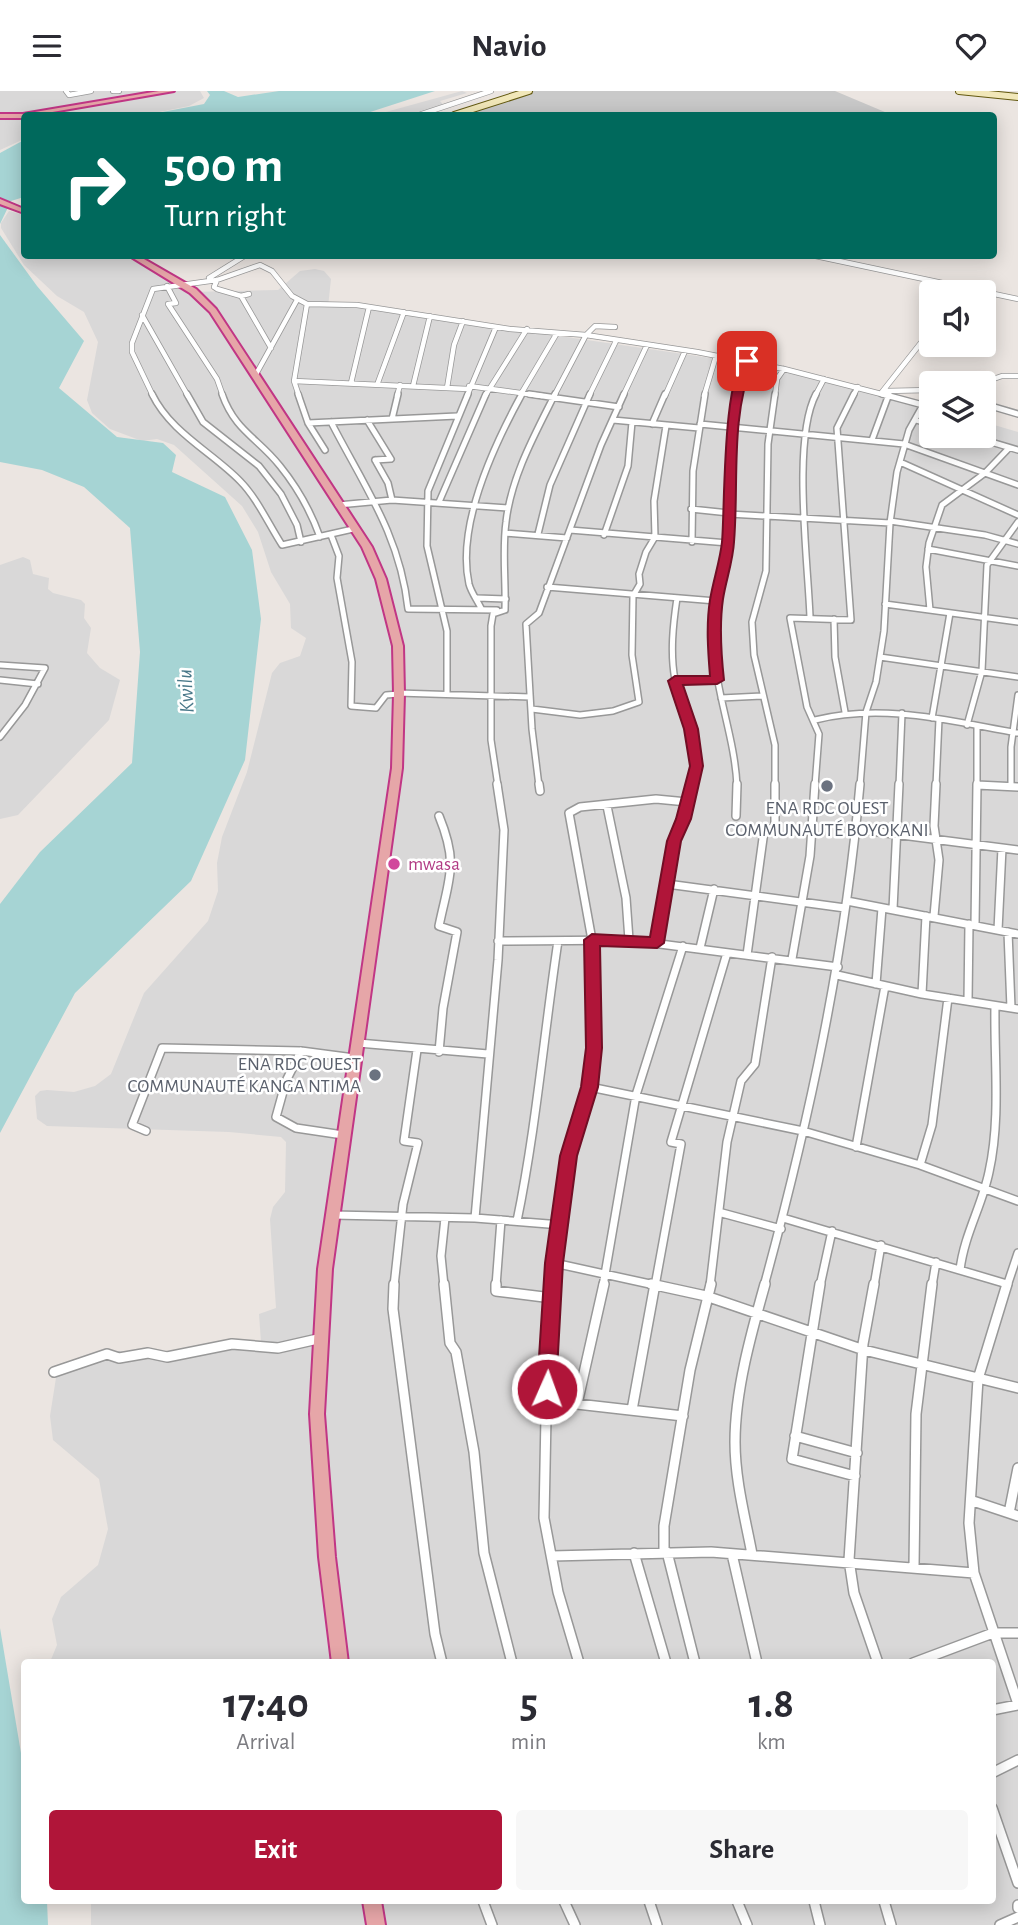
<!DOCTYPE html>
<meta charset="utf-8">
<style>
body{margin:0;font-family:"Alegreya Sans",sans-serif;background:#f7f7f7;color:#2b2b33;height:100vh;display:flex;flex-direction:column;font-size:26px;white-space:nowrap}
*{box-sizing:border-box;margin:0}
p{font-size:23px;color:#7c7c81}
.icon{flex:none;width:38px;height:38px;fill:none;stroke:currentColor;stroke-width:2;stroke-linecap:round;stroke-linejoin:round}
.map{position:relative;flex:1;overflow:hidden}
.details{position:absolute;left:21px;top:1568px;width:975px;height:245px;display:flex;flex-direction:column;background:#fff;border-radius:7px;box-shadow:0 4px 18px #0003}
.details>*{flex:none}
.top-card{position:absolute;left:21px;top:21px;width:976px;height:147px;border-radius:7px;box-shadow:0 4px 18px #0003;background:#00695c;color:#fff;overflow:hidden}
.controls{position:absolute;left:919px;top:189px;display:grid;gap:14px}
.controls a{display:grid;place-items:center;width:77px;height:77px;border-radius:7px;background:#fff;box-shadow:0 4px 18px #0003;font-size:35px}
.pin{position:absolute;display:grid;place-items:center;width:60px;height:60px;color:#fff;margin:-30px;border-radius:14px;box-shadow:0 4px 10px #0006}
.me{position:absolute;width:77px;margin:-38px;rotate:2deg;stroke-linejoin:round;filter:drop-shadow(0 0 5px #0008)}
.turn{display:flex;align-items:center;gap:24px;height:147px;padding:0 28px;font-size:32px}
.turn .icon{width:91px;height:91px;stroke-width:2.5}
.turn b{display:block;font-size:49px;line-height:60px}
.eta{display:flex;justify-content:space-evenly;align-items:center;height:119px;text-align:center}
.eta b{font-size:42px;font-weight:600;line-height:49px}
.cta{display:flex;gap:14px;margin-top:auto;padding:14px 28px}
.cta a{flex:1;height:80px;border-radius:7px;background:#b01539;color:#fff;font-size:28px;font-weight:600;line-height:80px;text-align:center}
.cta a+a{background:#f7f7f7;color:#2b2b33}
header{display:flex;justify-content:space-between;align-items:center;height:91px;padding:0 28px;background:#fff;font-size:32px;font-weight:600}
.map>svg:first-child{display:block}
.residential{fill:#d9d8d8}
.religious{fill:#c9c9c9}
.water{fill:#a6d4d4}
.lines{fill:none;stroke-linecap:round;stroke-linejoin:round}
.minor-far3-casing{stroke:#989898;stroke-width:6}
.minor-far2-casing{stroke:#989898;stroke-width:8}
.minor-far1-casing{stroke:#989898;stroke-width:10}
.minor-casing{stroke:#989898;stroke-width:12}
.secondary-casing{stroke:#635910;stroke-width:8}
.trunk-casing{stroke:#c13685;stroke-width:4}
.minor-far3{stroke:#fff;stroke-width:4.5}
.minor-far2{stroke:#fff;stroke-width:5}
.minor-far1{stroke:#fff;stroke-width:7}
.minor{stroke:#fff;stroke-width:9}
.secondary{stroke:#f1e7b9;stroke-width:6}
.trunk{fill:#e6a6a8;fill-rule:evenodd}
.route{fill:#b01539;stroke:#720e25;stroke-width:2}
.worship-dot{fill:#6b7280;stroke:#fff;stroke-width:2.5}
.hotel-dot{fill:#d1479c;stroke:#fff;stroke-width:2.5}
.labels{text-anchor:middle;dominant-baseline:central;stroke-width:5;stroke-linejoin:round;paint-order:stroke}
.worship-label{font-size:19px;fill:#5b616d;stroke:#fff}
.hotel-label{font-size:19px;fill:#b23c85;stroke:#fff;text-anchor:start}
.water-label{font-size:21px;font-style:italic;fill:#497889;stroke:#fff}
</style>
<header><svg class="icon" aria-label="menu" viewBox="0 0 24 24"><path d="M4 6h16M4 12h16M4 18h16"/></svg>Navio<svg class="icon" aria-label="heart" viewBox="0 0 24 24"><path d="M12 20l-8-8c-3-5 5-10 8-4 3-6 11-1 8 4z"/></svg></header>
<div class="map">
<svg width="1018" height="1834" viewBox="0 0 1018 1834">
<rect width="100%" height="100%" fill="#ebe5e1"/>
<path class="residential" d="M 0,0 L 200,0 L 204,7 L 189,15 L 144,24 L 24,24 L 24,48 L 0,59 Z
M 462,0 L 467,2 L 440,10 L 445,16 L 416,24 L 375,24 Z
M 9,120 L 24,124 L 24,164 L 123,165 L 160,182 L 190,201 L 278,199 L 300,180 L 315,178 L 324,180 L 331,188 L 328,216 L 346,214 L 765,275 L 931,316 L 931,345 L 984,345 L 984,331 L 1018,341 L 1018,1834 L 91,1834 L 91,1810 L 992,1810 L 992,1572 L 50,1571 L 57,1554 L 52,1528 L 61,1506 L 98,1474 L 108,1438 L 99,1388 L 53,1349 L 50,1325 L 58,1274 L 108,1260 L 180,1260 L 261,1251 L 259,1223 L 276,1217 L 270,1128 L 273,1116 L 285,1101 L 286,1051 L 281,1046 L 229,1041 L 47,1035 L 37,1028 L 35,1005 L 40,1000 L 47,999 L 74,1001 L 95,995 L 111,983 L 144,902 L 208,830 L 218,800 L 217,772 L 222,746 L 247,681 L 272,582 L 280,572 L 300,565 L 306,547 L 291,537 L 290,513 L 271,481 L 258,441 L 242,415 L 174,354 L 157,348 L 142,350 L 110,338 L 92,322 L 87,309 L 98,251 L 84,221 L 57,205 L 24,174 L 1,137 L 1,132 Z
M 23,466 L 30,469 L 33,483 L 49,487 L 48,498 L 53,502 L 81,509 L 85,513 L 84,527 L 91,537 L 87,562 L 100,577 L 120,589 L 109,629 L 18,724 L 0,728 L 0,474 Z"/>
<path class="religious" d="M 530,0 L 835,0 L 892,24 L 454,24 Z"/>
<path class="water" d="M 207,0 L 224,0 L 238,6 L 279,0 L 435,0 L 361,24 L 147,24 L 204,13 L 210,4 Z
M 24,49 L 24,106 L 11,110 L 0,133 L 0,62 Z
M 0,144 L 37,195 L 84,250 L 59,297 L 117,346 L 163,352 L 176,364 L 172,381 L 225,406 L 252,459 L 261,528 L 245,669 L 191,790 L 75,902 L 0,1042 L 0,813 L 40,761 L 132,672 L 140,561 L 130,437 L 84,396 L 42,379 L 0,371 Z
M 0,1537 L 24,1680 L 24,1810 L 47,1810 L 48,1834 L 0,1834 Z"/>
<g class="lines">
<g class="minor-far3-casing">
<path id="minor-far3" d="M 66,0 L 69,4 L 91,0
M 113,0 L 119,0
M 419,24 L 491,0
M 811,164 L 1018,208
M 209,187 L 246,164
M 217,189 L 214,196 L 217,198 L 241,205 L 249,203
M 167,195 L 176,212 L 168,213 L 217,288 L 223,305
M 241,205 L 271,257
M 142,224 L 188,305
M 255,285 L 297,209
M 294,290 L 468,298
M 351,292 L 369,216
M 982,292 L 1002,285 L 1018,285
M 377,294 L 404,221
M 413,295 L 430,225
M 469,295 L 542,305
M 447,297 L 454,254 L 463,230
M 886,300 L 931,299
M 882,301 L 931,239
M 521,303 L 557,242
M 153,305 L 132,261 L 132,252 L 153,198 L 217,189 L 260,174 L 272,180 L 292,205 L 307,213 L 357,214 L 510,238 L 586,244 L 697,261 L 784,278 L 889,305
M 299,305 L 294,290 L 307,213
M 397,305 L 400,294
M 467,305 L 496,236
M 485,305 L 527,238
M 554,305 L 586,244 L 595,235 L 615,236
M 589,305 L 616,250
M 623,305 L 647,254
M 665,305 L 685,260
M 704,305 L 716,265
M 737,305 L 747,270
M 775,305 L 777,288 L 784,278
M 815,305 L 824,288
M 853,305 L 858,296"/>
</g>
<g class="minor-far2-casing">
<path id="minor-far2" d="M 152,303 C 171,342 212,361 240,390 C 257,407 269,434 282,454 L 353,438
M 187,303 L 203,331 L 259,375 L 281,403 L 297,434 L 301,451
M 222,303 C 235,340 258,347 280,375 C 297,396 311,421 320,446
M 298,303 L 308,332 L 325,359
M 529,303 L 619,316
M 775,303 L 768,353 L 766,480 L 752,531 L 754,564 L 775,654 L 775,695
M 984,313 L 1018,323
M 392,328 L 398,303
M 367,329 L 391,368 L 375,369
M 613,329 L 699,337
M 916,329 L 931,333
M 331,331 C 364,395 400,444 408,518 L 497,519
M 308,332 L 457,325
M 652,333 L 665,303
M 700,333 L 904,353 L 1018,394
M 971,345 L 1018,359
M 872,349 L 889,303
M 375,369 L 388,392 L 392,409
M 900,371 L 1018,424
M 439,411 L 486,303
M 338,414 L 392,409 L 508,417
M 691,418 L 729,422
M 729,423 L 890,432
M 890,430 L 985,444 L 1018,453
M 570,439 L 728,452
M 505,442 L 567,447
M 538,443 L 550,394 L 590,303
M 331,444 L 339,465 L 337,487 L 352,571 L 351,615 L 376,617 L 386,604 L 399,603
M 604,444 L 628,375 L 632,331
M 692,451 L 693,380 L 705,303
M 928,458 L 1018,475
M 547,496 L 716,510
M 477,507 L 506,508
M 677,507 C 673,534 670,562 675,589 C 683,628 703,653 692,695
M 885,513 L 1018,531
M 481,517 C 477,509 471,501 469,493 C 456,434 494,354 522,303
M 505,519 C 506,490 502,460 506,431 C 511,386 535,343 555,303
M 930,519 L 926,476 L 929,452 L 942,414 L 985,382 L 1009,357
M 810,526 C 808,471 792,348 816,303
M 834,528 L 835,566 L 845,621
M 880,566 L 1018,586
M 0,574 L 45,577 L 25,614 L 0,646
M 0,589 L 38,593
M 675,589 L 717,589
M 398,602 L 530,606
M 447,602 L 447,540 L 427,455 L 428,400 L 468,303
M 721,607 L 762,605
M 532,618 L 580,624 L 613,620 L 639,611 L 632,564 L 633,505 L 640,493 L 639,483 L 646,461 L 655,446 L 654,410 L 666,335
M 932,627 L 950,522
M 815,629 C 884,612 949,630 1018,642
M 967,634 L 982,580 L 987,474 L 1018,431
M 977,636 L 977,695
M 977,694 L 1000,695
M 498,695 L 491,649 L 491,535 L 493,523 L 505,519
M 539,695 L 532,638 L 526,533 L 539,522 L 601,354 L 624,303
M 737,695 C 735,650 718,608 714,564 C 712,523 724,492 728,453 C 732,403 727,353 738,303
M 815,695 L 819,643 L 807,616 L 790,527 L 851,529 L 837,337 L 854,303
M 860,695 L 866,621 L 876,591 L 884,540 L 890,432 L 897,381 L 909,339 L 923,314 L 882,303
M 899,695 L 902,622
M 936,695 L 939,628
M 1011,695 L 1011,656 L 1018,604"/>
</g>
<g class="minor-far1-casing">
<path id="minor-far1" d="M 539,693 L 540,700
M 977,694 L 1018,696
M 607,715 L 626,807 L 629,849
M 439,725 C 459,774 449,786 439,835 L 457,841 L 443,917 L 439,961
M 736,725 L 737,693
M 855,738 L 1018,759
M 667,793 L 845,817
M 847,810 L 1018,843
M 893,818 L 899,693
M 934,825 L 939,769 L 934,735 L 936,693
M 975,834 L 977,693
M 998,839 L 1002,757
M 1008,841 L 1011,917
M 498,850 L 629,849 L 838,876
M 657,852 L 674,750 L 692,693
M 700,857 L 714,798
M 747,864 L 764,740 L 775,736 L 775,693
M 792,868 L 810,765 L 815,693
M 837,884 L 922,903 L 1018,918
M 876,893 L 882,817
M 922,903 L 926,825
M 968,910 L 969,833
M 358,952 L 488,963
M 301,960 L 286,990 L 276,1026 L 296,1037 L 343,1044
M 590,996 L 803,1040 L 920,1074 L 1018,1110
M 146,1040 L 132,1034 L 162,957 L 301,960 L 354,967
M 856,1056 L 885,895
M 920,1074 L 932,1034 L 948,907
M 722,1122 L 781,1138
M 333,1124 L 475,1127 L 561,1134
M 475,1127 L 498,869 L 504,739 L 497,693
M 783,1127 L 1007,1193
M 517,1130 C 536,1038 544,943 558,850
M 554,1172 L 659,1195
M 960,1179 C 964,1144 982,1115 989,1081 C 1001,1027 994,970 995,915
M 394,1195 L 403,1113 L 418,1052 L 404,1050 L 417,959
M 444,1195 L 441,1165 L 445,1127
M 496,1195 L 501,1129
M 552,1195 L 569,1065 L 590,996 L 596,941 L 592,849 L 569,722 L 580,716 L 656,708 L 687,711
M 603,1195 L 636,1004 L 683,855
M 655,1195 L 681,1053 L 671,1051 L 727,862
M 710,1195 L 727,1051 L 741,990 L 755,973 L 772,866
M 764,1195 C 809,1030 845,864 860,693
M 820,1195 L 832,1140
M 874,1195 L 881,1154
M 932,1195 L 936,1171
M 1007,1195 L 1018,1162"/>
</g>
<g class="minor-casing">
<path id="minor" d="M 394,1193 L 393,1218 L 435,1543 L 442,1572
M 444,1193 L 450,1252 L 456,1261 L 474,1361 L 484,1462 L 512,1572
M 496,1193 L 496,1200 L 552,1207
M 553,1193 L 547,1275 L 544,1427 L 558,1501 L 579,1572
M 604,1193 L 577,1313 L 683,1325
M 651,1193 L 706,1205 L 864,1259 L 1018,1297
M 820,1193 L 792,1368 L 855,1385
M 874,1193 L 863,1253 L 849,1469 L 854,1502 L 878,1572
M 1007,1193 L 978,1288 L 969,1432 L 974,1482 L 1018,1613
M 54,1281 L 107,1263 L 119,1267 L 148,1262 L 167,1266 L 232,1253 L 278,1257 L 322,1247
M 632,1319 L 655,1193
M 795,1345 L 857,1362
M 973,1410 L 1018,1425
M 1009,1422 L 1018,1377
M 664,1461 L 664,1435 L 690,1279 L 711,1193
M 667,1461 L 695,1572
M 634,1462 L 666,1572
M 732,1463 L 757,1572
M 752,1463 C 745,1426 735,1389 735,1351 C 735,1300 751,1243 765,1193
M 552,1465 L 711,1461 L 974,1482
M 914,1476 L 916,1323 L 932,1193
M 913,1572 L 993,1542 L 1018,1542
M 992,1619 L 1018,1614
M 992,1682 L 1018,1669
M 992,1717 L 1018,1792
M 483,1810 L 492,1834
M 564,1810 L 575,1834
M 649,1810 L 657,1834
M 737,1810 L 747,1834
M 814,1810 L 820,1834
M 884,1810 L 891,1834
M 1018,1814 L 1018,1817
M 1000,1834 L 1018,1826"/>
</g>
<g class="secondary-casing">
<path id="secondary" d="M 959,0 L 1018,6
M 454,24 L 529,0"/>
</g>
<g class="trunk-casing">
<path id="trunk" d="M 159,0 L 174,0 L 35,24 L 24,24 L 24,27 L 0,27 L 0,23 L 23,23 Z
M 0,108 L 24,118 L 24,122 L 0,113 Z
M 128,164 L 137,164 L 196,198 L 216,218 L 372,456 L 386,488 L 403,555 L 404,603 L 402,677 L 332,1178 L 324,1323 L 335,1466 L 348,1572 L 332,1572 L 319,1466 L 310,1323 L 318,1178 L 392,677 L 394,603 L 393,555 L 376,488 L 362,456 L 210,221 L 190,202 Z
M 363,1810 L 381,1810 L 385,1834 L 367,1834 Z"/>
</g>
<use href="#minor-far3" class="minor-far3"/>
<use href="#minor-far2" class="minor-far2"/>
<use href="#minor-far1" class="minor-far1"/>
<use href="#minor" class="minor"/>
<use href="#secondary" class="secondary"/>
<use href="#trunk" class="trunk"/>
</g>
<path class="route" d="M 747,267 L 753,270 C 730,327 739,391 734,451 C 733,470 726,489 723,508 C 719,535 721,562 724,589 L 717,593 L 683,594 L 698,638 L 703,675 L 691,728 L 681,750 L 664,852 L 657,857 L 600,855 L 602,957 L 598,996 L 577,1065 L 563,1172 L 556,1298 L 553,1304 L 547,1306 L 540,1304 L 537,1298 L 545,1172 L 560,1065 L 581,996 L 586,957 L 584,849 L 592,843 L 650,846 L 667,750 L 676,728 L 690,675 L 684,638 L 668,590 L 675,585 L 710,585 C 708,560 706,534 710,509 C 713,490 720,470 722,451 C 725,421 722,279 747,267 Z"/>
<g class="worship-dot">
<circle cx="827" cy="695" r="7"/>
<circle cx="375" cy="984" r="7"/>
</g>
<circle class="hotel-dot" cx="394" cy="773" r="7"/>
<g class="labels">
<g class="worship-label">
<text x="827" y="717">ENA RDC OUEST<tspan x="827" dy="22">COMMUNAUTÉ BOYOKANI</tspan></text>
<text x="361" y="973" text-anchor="end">ENA RDC OUEST<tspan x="361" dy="22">COMMUNAUTÉ KANGA NTIMA</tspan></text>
</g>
<g class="hotel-label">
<text x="408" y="773">mwasa</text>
</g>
<g class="water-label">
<text transform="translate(186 600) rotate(-93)">Kwilu</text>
</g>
</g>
</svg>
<div class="controls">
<a><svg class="icon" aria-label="sound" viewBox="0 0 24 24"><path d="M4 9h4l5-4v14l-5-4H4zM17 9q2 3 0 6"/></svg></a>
<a><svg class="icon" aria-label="layers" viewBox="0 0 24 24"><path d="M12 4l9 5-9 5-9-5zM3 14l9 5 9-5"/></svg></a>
</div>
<div class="pin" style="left:747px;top:270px;background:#d93025"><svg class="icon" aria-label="arrive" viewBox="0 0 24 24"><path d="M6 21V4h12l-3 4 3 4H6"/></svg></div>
<svg class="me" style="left:547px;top:1298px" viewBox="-20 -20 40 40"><circle r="17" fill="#b01539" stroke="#fff" stroke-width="3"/><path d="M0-11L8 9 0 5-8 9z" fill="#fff"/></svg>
<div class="top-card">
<div class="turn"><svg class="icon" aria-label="right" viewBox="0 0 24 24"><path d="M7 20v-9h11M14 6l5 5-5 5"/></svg><div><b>500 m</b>Turn right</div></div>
</div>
<section class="details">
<div class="eta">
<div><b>17:40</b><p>Arrival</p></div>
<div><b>5</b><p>min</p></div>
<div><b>1.8</b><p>km</p></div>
</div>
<div class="cta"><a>Exit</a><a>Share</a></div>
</section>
</div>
